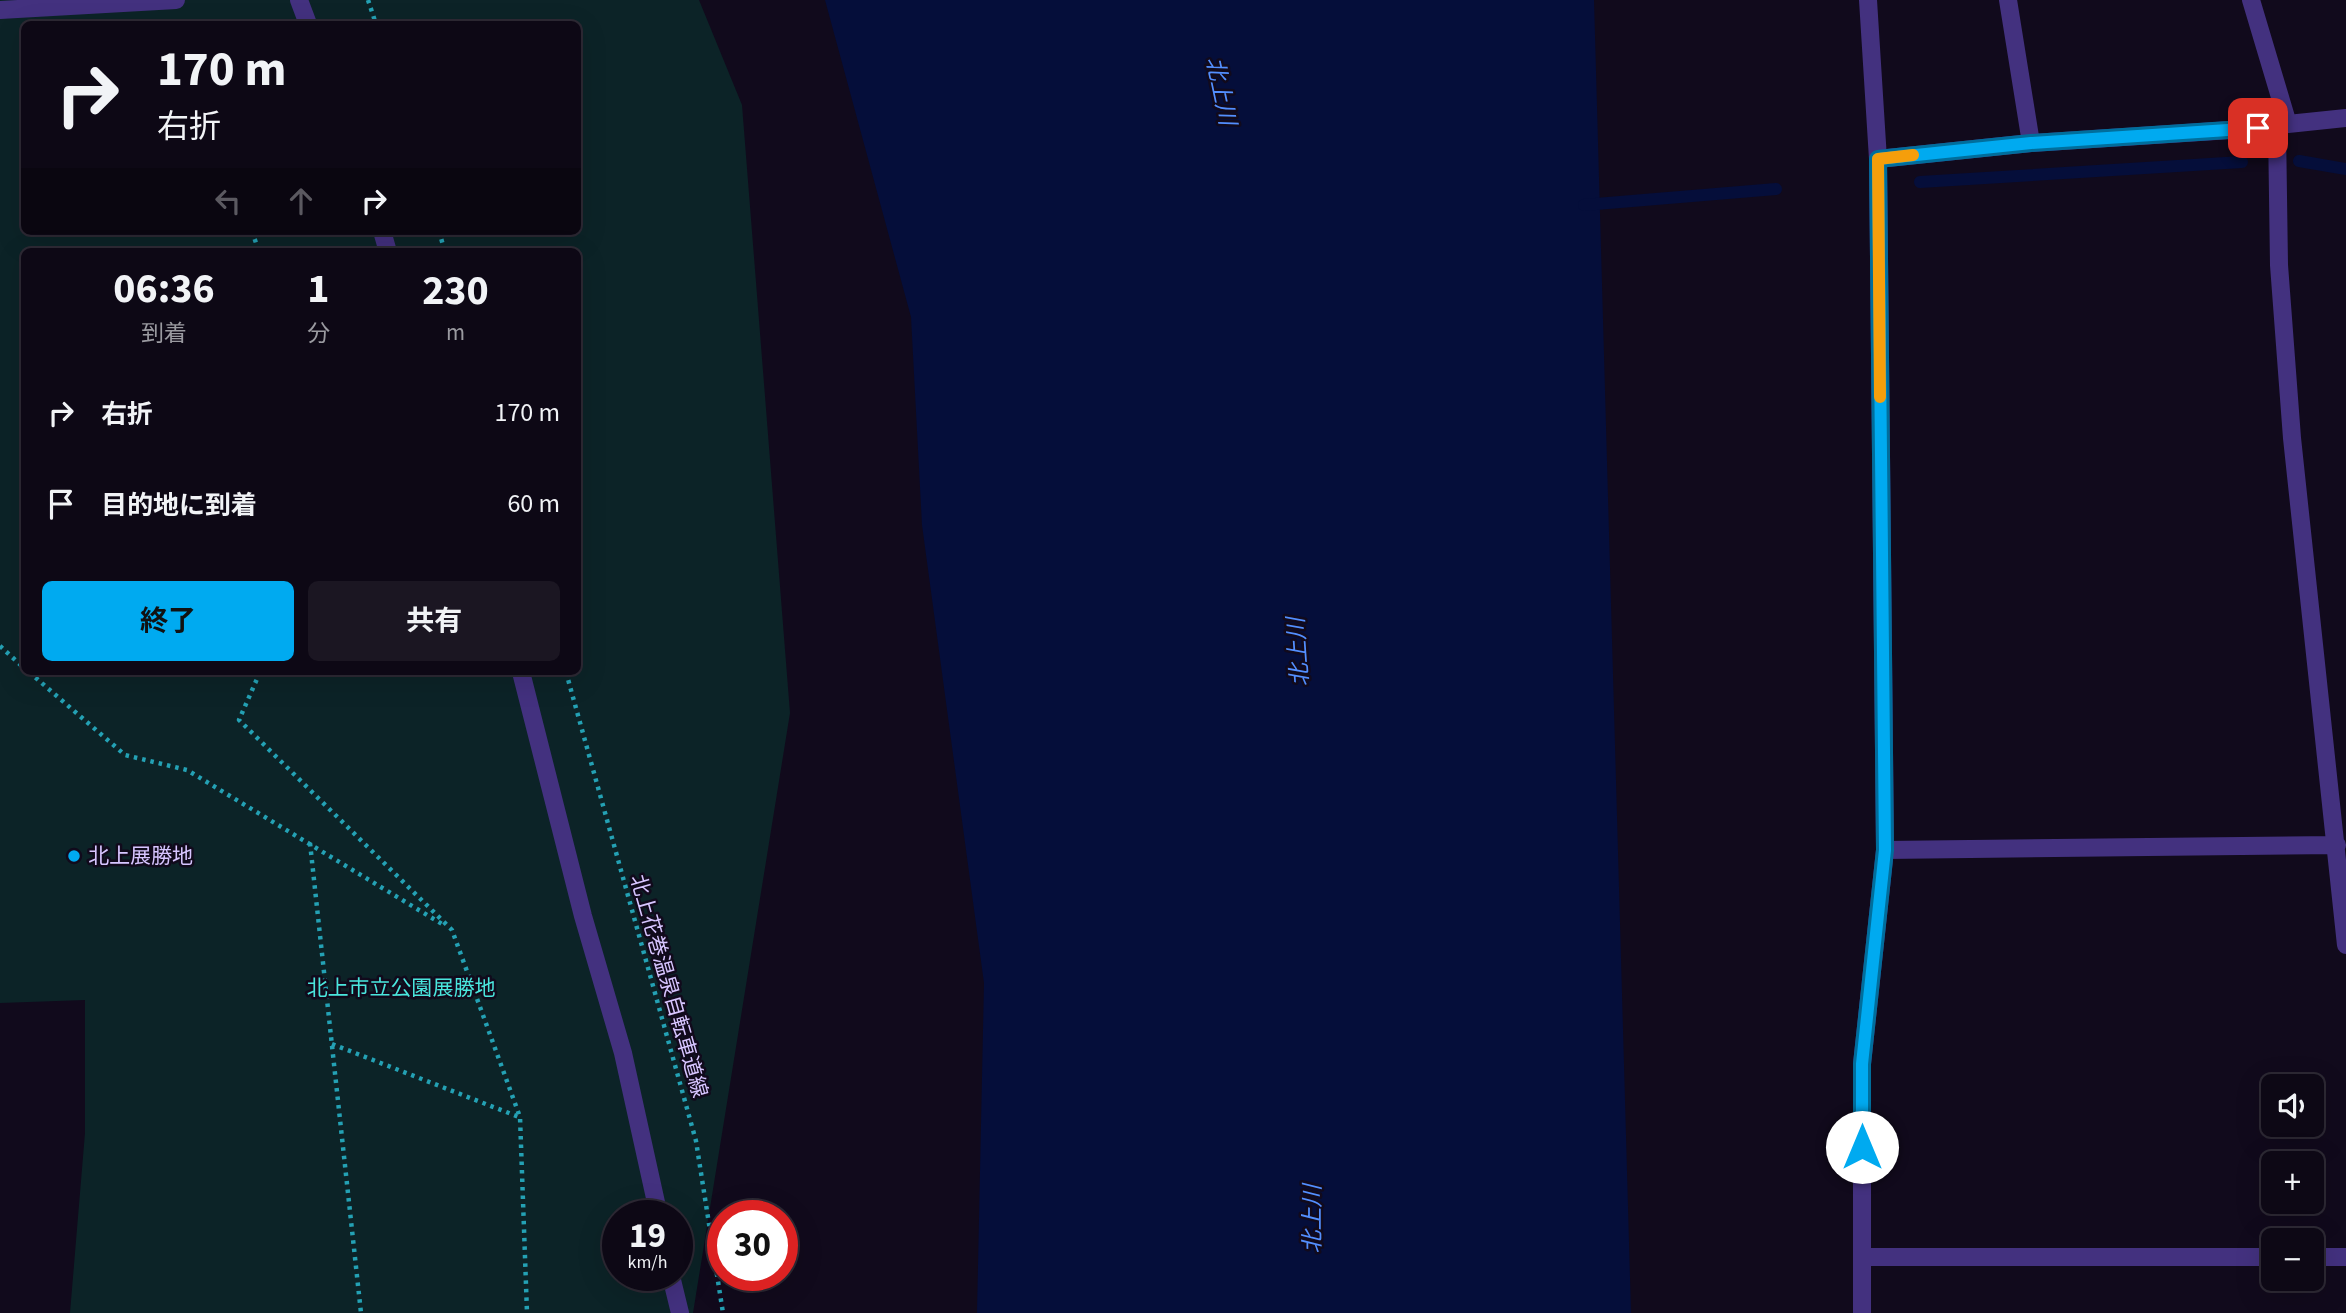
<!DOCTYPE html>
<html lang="ja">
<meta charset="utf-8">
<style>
body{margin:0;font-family:"Source Sans 3","Noto Sans JP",sans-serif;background:#1b1622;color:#f1f3f6;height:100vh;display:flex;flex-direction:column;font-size:26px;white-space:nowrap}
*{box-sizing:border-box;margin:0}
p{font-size:23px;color:#9a9aa0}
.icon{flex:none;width:38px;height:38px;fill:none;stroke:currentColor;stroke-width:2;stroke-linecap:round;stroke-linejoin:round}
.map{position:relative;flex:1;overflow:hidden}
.details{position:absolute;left:21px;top:248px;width:560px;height:427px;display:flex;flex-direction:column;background:#0d0815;border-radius:10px;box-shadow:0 7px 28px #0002,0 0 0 2px #2d2934}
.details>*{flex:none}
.top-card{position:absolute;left:21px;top:21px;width:560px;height:214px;border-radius:10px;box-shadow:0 7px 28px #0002,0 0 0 2px #2d2934;background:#0d0815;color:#f1f3f6;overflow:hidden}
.buttons{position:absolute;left:2261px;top:1074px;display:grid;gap:14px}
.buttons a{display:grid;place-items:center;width:63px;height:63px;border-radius:10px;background:#0d0815;box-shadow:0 7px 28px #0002,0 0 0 2px #2d2934;font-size:35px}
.speed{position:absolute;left:602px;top:1200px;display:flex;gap:14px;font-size:35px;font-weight:700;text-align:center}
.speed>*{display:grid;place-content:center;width:91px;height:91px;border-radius:50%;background:#0d0815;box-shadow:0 7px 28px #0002,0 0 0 2px #2d2934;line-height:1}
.speed small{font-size:18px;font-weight:400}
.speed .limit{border:10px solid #d22;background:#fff;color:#111}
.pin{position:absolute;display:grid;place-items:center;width:60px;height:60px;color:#fff;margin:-30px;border-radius:14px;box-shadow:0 4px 10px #0006}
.me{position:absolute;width:77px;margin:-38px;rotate:0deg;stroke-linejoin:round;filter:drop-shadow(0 0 5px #0008)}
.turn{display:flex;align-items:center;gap:24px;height:147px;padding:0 21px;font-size:32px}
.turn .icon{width:91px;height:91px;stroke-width:2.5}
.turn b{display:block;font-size:49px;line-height:60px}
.lanes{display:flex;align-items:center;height:66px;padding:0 21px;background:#0003;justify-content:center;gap:35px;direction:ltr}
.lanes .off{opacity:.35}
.eta{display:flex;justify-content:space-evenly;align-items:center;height:119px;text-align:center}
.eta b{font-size:42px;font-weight:700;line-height:49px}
.primary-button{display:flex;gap:14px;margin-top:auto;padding:14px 21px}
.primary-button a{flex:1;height:80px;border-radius:10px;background:#00aaf0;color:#111;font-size:28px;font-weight:700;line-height:80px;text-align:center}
.primary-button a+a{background:#1b1622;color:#f1f3f6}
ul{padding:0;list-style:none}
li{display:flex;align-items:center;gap:21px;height:91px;padding:0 21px}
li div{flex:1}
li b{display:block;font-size:26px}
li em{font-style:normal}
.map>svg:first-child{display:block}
.green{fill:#0c2327;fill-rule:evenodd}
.water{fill:#050e3a}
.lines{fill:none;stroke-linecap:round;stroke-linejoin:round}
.stream{stroke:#050e3a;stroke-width:12}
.path{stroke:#24a1b4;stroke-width:4.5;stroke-dasharray:3.5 5;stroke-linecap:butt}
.minor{stroke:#43317f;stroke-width:18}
.route-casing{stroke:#006e9c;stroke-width:18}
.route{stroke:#00aaf0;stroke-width:12}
.slow{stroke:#f59e0b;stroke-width:12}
.poi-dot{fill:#00aaf0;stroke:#110a1c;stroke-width:2.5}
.labels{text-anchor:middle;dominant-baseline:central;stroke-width:5;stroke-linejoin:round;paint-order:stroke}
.poi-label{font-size:21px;fill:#d7c5ff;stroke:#110a1c;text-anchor:start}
.street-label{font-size:21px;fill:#d7c5ff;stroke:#110a1c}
.park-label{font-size:21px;fill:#4ae6dd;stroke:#110a1c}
.water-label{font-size:23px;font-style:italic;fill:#538fff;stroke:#110a1c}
</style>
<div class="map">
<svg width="2346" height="1313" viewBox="0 0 2346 1313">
<rect width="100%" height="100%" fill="#110a1c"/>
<path class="green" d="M 0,0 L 699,0 L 742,105 L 790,713 L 693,1313 L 70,1313 L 85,1133 L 85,1000 L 0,1003 ZM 24,24 L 578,24 L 578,231 L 24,231 ZM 24,252 L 578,252 L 578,672 L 24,672 ZM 618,1216 L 677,1216 L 677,1276 L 618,1276 Z"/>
<path class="water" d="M 825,0 L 1594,0 L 1631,1313 L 977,1313 L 984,983 L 922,525 L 911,317 Z"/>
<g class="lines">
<path class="stream" d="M 2299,161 L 2346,169
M 1920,182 L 2242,162
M 1584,205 L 1776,189"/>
<path class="path" d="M 368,0 L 376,24
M 252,231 L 259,252
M 439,231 L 445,252
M 0,646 L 24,668
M 29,672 L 125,755 L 187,770 L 442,924
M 260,672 L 239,720 L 452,930 L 520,1117 L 527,1313
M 566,672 L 696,1141 L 723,1313
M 310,843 L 361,1313
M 332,1044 L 519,1117"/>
<path class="minor" d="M 299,0 L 308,24
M 2008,0 L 2031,143
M 2251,0 L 2288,124 L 2346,118
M 0,10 L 176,0
M 1878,159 L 2031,143 L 2277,127 L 2279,265 L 2292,438 L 2346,945
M 382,231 L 388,252
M 521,672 L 583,916 L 623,1053 L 659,1216
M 1885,850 L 2337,845
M 1862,1257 L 2273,1257
M 2312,1257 L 2346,1257
M 671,1276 L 680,1313
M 1862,1313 L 1862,1064 L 1885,850 L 1878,159 L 1868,0"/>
</g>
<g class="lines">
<g class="route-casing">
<path id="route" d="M 1862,1147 L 1862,1064 L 1885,850 L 1878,159 L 2031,143 L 2258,128"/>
</g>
<use href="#route" class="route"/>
<path class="slow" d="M 1880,397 L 1878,159 L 1913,155"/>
</g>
<circle class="poi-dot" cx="74" cy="856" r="7"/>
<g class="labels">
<g class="poi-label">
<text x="88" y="856">北上展勝地</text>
</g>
<g class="street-label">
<text transform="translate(669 986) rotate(74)">北上花巻温泉自転車道線</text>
</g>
<g class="park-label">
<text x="401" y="988">北上市立公園展勝地</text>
</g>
<g class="water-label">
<text transform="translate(1221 91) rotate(78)">北上川</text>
<text transform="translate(1298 652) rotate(-94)">北上川</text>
<text transform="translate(1312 1219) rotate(-90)">北上川</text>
</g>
</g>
</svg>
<div class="buttons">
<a><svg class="icon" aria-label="sound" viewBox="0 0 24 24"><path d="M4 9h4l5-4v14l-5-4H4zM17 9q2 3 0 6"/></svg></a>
<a>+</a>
<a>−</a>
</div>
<div class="speed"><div>19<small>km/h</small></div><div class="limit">30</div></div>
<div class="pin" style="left:2258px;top:128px;background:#d93025"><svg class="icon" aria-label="arrive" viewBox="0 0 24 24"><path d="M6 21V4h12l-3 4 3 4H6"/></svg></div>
<svg class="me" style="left:1862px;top:1147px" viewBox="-20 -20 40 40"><circle r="19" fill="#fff"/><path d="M0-13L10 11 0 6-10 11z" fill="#00aaf0"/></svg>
<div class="top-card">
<div class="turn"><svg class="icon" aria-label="right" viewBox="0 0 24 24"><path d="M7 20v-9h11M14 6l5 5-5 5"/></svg><div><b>170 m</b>右折</div></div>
<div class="lanes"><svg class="icon off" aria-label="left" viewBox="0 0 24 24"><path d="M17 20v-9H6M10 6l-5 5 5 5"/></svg><svg class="icon off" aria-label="ahead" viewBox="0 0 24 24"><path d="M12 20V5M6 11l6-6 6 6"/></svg><svg class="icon" aria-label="right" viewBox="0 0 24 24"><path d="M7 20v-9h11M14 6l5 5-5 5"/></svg></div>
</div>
<section class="details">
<div class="eta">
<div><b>06:36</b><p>到着</p></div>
<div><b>1</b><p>分</p></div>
<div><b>230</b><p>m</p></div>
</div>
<ul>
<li><svg class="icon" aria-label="right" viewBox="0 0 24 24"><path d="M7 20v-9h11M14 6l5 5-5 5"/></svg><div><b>右折</b></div><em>170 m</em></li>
<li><svg class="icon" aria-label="arrive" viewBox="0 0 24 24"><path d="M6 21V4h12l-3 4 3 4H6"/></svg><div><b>目的地に到着</b></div><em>60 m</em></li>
</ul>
<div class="primary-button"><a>終了</a><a>共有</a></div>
</section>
</div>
